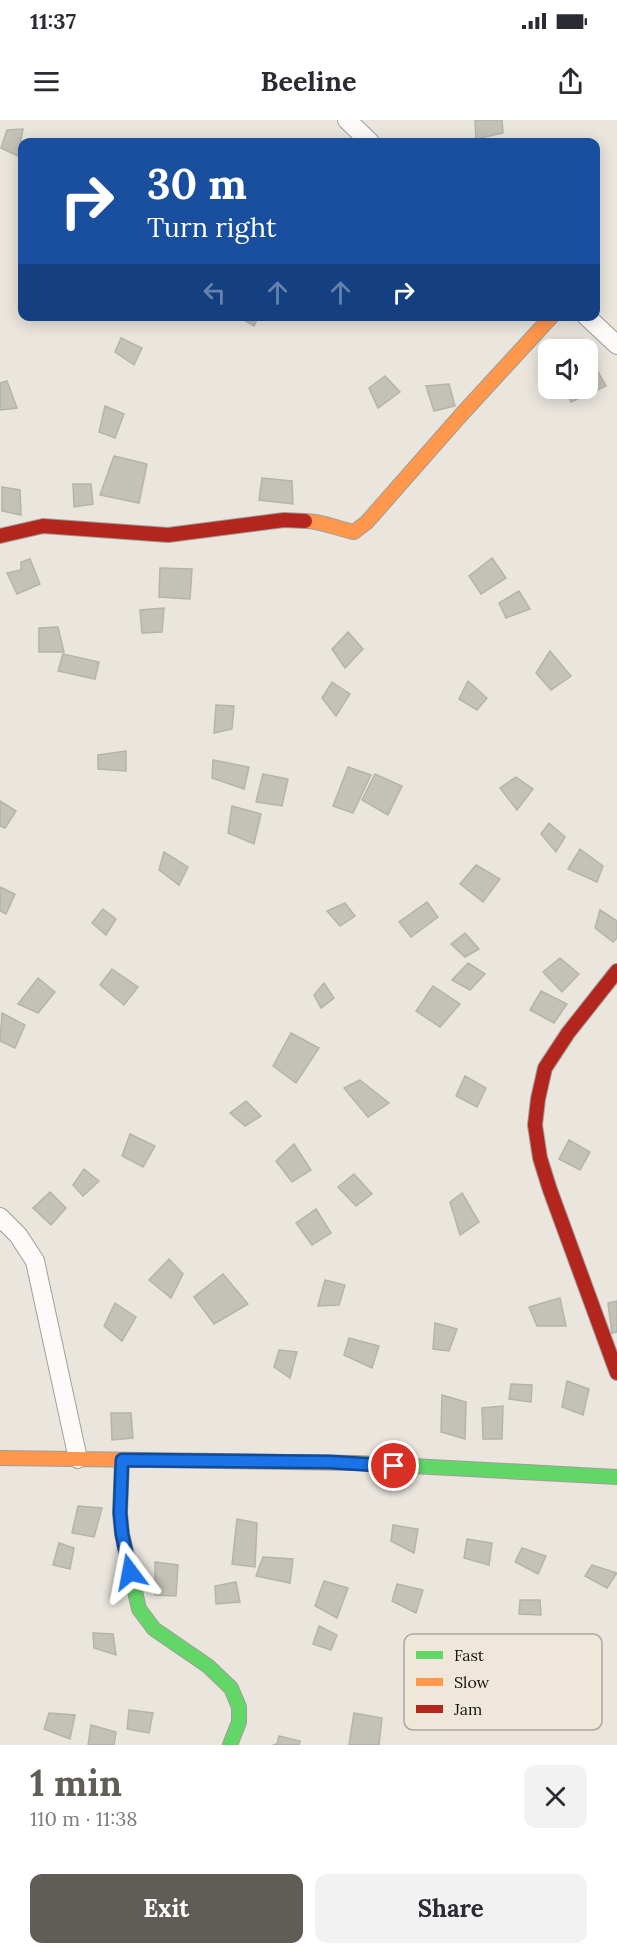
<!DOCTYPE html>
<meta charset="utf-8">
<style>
body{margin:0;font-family:Lora,serif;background:#f2f2f3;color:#2b2b33;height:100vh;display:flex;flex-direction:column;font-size:22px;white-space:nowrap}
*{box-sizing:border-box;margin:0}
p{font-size:20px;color:#7c7c81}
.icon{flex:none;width:33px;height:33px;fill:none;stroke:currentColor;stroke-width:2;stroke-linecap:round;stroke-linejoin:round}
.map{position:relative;height:1625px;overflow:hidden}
.sheet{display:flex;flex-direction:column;background:#fff;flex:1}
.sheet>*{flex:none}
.guide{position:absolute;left:18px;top:18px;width:582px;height:183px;border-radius:12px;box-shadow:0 3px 15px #0003;background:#1a4fa0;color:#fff;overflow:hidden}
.tools{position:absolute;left:538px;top:219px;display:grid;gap:12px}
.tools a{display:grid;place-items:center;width:60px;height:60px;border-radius:12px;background:#fff;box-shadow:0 3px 15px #0003;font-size:30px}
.pin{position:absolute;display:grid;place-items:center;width:51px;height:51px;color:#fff;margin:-26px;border:3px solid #fff;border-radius:50%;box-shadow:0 2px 6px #0007}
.me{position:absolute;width:66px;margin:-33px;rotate:347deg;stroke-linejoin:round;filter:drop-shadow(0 0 4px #0008)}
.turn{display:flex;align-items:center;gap:21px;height:126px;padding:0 30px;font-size:27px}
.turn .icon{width:78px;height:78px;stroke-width:2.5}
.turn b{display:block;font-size:42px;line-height:51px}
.lanes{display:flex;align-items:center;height:57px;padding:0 30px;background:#0003;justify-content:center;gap:30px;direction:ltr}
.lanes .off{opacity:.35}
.round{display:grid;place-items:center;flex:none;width:63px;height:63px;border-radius:12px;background:#f2f2f3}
.overview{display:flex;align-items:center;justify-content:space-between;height:102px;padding:0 30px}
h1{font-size:36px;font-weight:800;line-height:45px;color:#605d57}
.action{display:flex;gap:12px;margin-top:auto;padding:12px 30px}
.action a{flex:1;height:69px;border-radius:12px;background:#605d57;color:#fff;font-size:24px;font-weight:800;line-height:69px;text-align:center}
.action a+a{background:#f2f2f3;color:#2b2b33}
.status{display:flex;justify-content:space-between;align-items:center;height:42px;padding:0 30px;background:#fff;direction:ltr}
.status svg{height:16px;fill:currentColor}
header{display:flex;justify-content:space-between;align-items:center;height:78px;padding:0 30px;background:#fff;font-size:27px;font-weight:800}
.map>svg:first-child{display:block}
.building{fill:#c4c2b6;stroke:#b5b3ad;stroke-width:1.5}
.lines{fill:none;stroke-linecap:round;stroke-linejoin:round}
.street-casing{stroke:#a09d97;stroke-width:20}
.fast-casing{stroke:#a09d97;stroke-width:16}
.slow-casing{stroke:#a09d97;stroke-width:16}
.jam-casing{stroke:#a09d97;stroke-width:16}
.street{stroke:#fcfbfa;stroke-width:18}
.fast{stroke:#63d668;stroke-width:14}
.slow{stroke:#ff974d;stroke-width:14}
.jam{stroke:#b3261e;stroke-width:14}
.route-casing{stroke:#114b97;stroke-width:15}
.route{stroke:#1a73e8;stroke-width:10}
.key{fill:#efe7d9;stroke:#aea79c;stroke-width:1.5}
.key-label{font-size:16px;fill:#16130f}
</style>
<div class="status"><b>11:37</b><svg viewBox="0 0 49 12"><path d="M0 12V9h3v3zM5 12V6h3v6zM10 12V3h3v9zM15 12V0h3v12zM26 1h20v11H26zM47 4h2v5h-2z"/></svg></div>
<header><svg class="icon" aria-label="menu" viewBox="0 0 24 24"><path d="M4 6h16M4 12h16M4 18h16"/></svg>Beeline<svg class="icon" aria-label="share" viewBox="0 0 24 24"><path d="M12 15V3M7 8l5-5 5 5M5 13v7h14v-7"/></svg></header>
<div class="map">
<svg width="617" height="1625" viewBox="0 0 617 1625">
<rect width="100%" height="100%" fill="#eae6de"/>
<path class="building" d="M 475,0 L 502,0 L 503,13 L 476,19 Z
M 23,9 L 18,36 L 1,28 L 7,10 Z
M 237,196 L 259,196 L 254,206 Z
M 121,218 L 142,228 L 134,245 L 115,232 Z
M 594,245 L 606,266 L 571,282 L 565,268 L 588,268 L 588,248 Z
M 385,256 L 400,272 L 378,288 L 369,268 Z
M 7,261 L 17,288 L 0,290 L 0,263 Z
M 449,264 L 455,286 L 434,291 L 426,266 Z
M 105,286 L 124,294 L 115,318 L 99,312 Z
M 114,336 L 147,344 L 139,383 L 100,375 Z
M 262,358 L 292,361 L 293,384 L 259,380 Z
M 73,364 L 91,364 L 93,384 L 74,387 Z
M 2,367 L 20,370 L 21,395 L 2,391 Z
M 492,438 L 506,458 L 481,474 L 469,456 Z
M 30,439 L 40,464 L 17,474 L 7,453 L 21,450 L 21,442 Z
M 160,448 L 192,449 L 190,479 L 159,477 Z
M 519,471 L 530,489 L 506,498 L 499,483 Z
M 164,488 L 162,512 L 142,513 L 140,490 Z
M 58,507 L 64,532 L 39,532 L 39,508 Z
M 348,512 L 363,529 L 345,548 L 332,529 Z
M 550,531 L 571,556 L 551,570 L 536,553 Z
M 63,534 L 99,542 L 95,559 L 58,551 Z
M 468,561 L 487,578 L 477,590 L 459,579 Z
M 332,562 L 350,574 L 336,596 L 322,578 Z
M 216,585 L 234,586 L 232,609 L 214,613 Z
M 126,631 L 126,651 L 98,649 L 98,635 Z
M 213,640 L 249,647 L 244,669 L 212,658 Z
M 348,647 L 371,655 L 353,693 L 333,686 Z
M 263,654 L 288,659 L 282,686 L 256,682 Z
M 375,654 L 402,666 L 388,695 L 362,680 Z
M 516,657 L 533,669 L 517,690 L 500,668 Z
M 0,681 L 16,691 L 5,708 L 0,706 Z
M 232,686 L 261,694 L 254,724 L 228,713 Z
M 549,703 L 565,717 L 556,732 L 541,714 Z
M 580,729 L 603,746 L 597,762 L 568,749 Z
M 164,732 L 188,747 L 179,765 L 159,750 Z
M 476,745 L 500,759 L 483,782 L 460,764 Z
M 0,767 L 15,774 L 6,794 L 0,791 Z
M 427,782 L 438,797 L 411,817 L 399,802 Z
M 345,783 L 355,796 L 340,806 L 327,791 Z
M 103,789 L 116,799 L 106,815 L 92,803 Z
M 600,790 L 617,801 L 617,818 L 613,822 L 595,808 Z
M 465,813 L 479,829 L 465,837 L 451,824 Z
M 560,838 L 579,854 L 562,872 L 543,852 Z
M 468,843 L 485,854 L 470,870 L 452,860 Z
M 112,849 L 138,867 L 124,885 L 100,865 Z
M 38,858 L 55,872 L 38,893 L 18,884 Z
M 324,863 L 334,878 L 321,888 L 314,875 Z
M 433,866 L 460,884 L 440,907 L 416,891 Z
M 541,871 L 567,884 L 554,903 L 530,890 Z
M 2,893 L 25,905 L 15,928 L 0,921 Z
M 291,913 L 319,928 L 296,963 L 273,946 Z
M 465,956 L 486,968 L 477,987 L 456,976 Z
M 360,960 L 389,983 L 368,997 L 344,968 Z
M 246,981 L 261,996 L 245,1006 L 230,993 Z
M 130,1014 L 155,1026 L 143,1047 L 122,1036 Z
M 569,1020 L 590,1032 L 580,1050 L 559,1039 Z
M 294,1024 L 311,1050 L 292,1062 L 276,1041 Z
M 84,1049 L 99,1061 L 83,1076 L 73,1065 Z
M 354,1054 L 372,1074 L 356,1086 L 338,1067 Z
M 50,1072 L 66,1088 L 51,1105 L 33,1088 Z
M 462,1073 L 479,1102 L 460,1115 L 450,1082 Z
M 316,1089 L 331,1113 L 312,1125 L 296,1103 Z
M 169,1139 L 183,1154 L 171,1178 L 149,1160 Z
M 223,1154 L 248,1184 L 214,1204 L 194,1177 Z
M 325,1160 L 345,1165 L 339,1185 L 318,1186 Z
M 560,1178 L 566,1206 L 537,1206 L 529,1187 Z
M 617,1181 L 617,1212 L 612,1213 L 608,1183 Z
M 115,1183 L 136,1197 L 122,1221 L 104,1206 Z
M 435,1203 L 457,1209 L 449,1231 L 433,1229 Z
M 349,1218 L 379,1226 L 372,1248 L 344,1235 Z
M 279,1230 L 297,1232 L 290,1258 L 274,1247 Z
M 567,1261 L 589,1269 L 583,1295 L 562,1287 Z
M 511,1264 L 532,1265 L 531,1282 L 509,1279 Z
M 442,1275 L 466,1282 L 465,1319 L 441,1312 Z
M 503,1286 L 502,1319 L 483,1319 L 482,1288 Z
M 111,1293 L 131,1293 L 133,1318 L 112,1320 Z
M 78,1386 L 102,1388 L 94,1417 L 72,1413 Z
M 237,1399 L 257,1403 L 255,1447 L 232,1444 Z
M 393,1405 L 418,1409 L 414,1433 L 391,1421 Z
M 467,1419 L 492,1423 L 489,1445 L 464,1438 Z
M 59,1423 L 74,1428 L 70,1449 L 53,1445 Z
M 522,1428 L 546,1436 L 538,1454 L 515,1442 Z
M 263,1437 L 293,1439 L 290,1463 L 256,1456 Z
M 155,1442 L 178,1445 L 176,1476 L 155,1475 Z
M 592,1445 L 617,1453 L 607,1468 L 585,1456 Z
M 324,1461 L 348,1468 L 337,1498 L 315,1486 Z
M 236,1462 L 240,1482 L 216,1484 L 215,1466 Z
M 397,1464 L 423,1470 L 416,1493 L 392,1481 Z
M 520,1480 L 540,1480 L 541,1495 L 519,1494 Z
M 319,1506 L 337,1515 L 331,1530 L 313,1524 Z
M 93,1513 L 113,1514 L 116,1535 L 94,1528 Z
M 129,1590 L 153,1593 L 149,1613 L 127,1609 Z
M 49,1593 L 75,1595 L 70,1619 L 44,1609 Z
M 354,1593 L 382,1598 L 379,1625 L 349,1625 Z
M 91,1605 L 116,1612 L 114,1625 L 88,1625 Z
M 279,1616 L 300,1621 L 299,1625 L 273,1625 L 277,1624 Z"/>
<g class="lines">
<g class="street-casing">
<path id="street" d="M 347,0 L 370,22
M 586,196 L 617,225
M 0,1097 L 18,1115 L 35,1141 L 78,1339"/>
</g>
<g class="fast-casing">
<path id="fast" d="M 122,1340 L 120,1393 L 122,1414 L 139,1489 L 154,1509 L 208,1546 L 231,1568 L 239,1587 L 239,1602 L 230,1625
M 357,1343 L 617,1357"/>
</g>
<g class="slow-casing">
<path id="slow" d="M 305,401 C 323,401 337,409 354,412 L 367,402 L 461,295 L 552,196
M 0,1338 L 357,1343"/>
</g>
<g class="jam-casing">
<path id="jam" d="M 0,416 L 43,406 L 168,415 L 284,400 L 305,401
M 617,851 L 568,913 L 545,948 L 538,979 L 535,1005 L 540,1038 L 550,1070 L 617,1253"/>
</g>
<use href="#street" class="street"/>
<use href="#fast" class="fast"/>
<use href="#slow" class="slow"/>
<use href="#jam" class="jam"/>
</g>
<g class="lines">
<g class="route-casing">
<path id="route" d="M 130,1452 L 122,1414 L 120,1393 L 122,1340 L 330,1342 L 394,1346"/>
</g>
<use href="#route" class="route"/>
</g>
<rect x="404" y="1514" width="198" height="96" rx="9" class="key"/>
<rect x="416" y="1531" width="27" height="8" fill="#63d668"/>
<rect x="416" y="1558" width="27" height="8" fill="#ff974d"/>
<rect x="416" y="1585" width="27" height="8" fill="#b3261e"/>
<g class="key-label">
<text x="454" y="1541">Fast</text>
<text x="454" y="1568">Slow</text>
<text x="454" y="1595">Jam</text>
</g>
</svg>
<div class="tools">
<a><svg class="icon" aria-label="sound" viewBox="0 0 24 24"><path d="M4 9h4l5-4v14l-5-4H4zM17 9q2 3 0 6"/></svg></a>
</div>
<div class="pin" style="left:394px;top:1346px;background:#d93025"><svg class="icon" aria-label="arrive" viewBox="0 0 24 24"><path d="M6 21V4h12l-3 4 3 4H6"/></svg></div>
<svg class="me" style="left:130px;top:1452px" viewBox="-20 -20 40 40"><path d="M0-17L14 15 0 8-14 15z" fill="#1a73e8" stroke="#fff" stroke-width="4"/></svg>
<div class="guide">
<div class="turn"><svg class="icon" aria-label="right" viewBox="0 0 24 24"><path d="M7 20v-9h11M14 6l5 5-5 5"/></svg><div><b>30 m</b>Turn right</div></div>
<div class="lanes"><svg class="icon off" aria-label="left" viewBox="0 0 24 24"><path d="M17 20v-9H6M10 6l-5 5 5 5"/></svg><svg class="icon off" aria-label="ahead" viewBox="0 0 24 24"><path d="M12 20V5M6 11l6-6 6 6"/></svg><svg class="icon off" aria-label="ahead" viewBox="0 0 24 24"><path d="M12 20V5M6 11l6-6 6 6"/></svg><svg class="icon" aria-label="right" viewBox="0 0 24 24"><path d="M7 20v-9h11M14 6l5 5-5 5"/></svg></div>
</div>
</div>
<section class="sheet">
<div class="overview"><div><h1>1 min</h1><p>110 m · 11:38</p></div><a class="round"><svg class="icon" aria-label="close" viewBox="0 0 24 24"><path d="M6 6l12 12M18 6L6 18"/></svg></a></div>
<div class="action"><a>Exit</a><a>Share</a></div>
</section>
